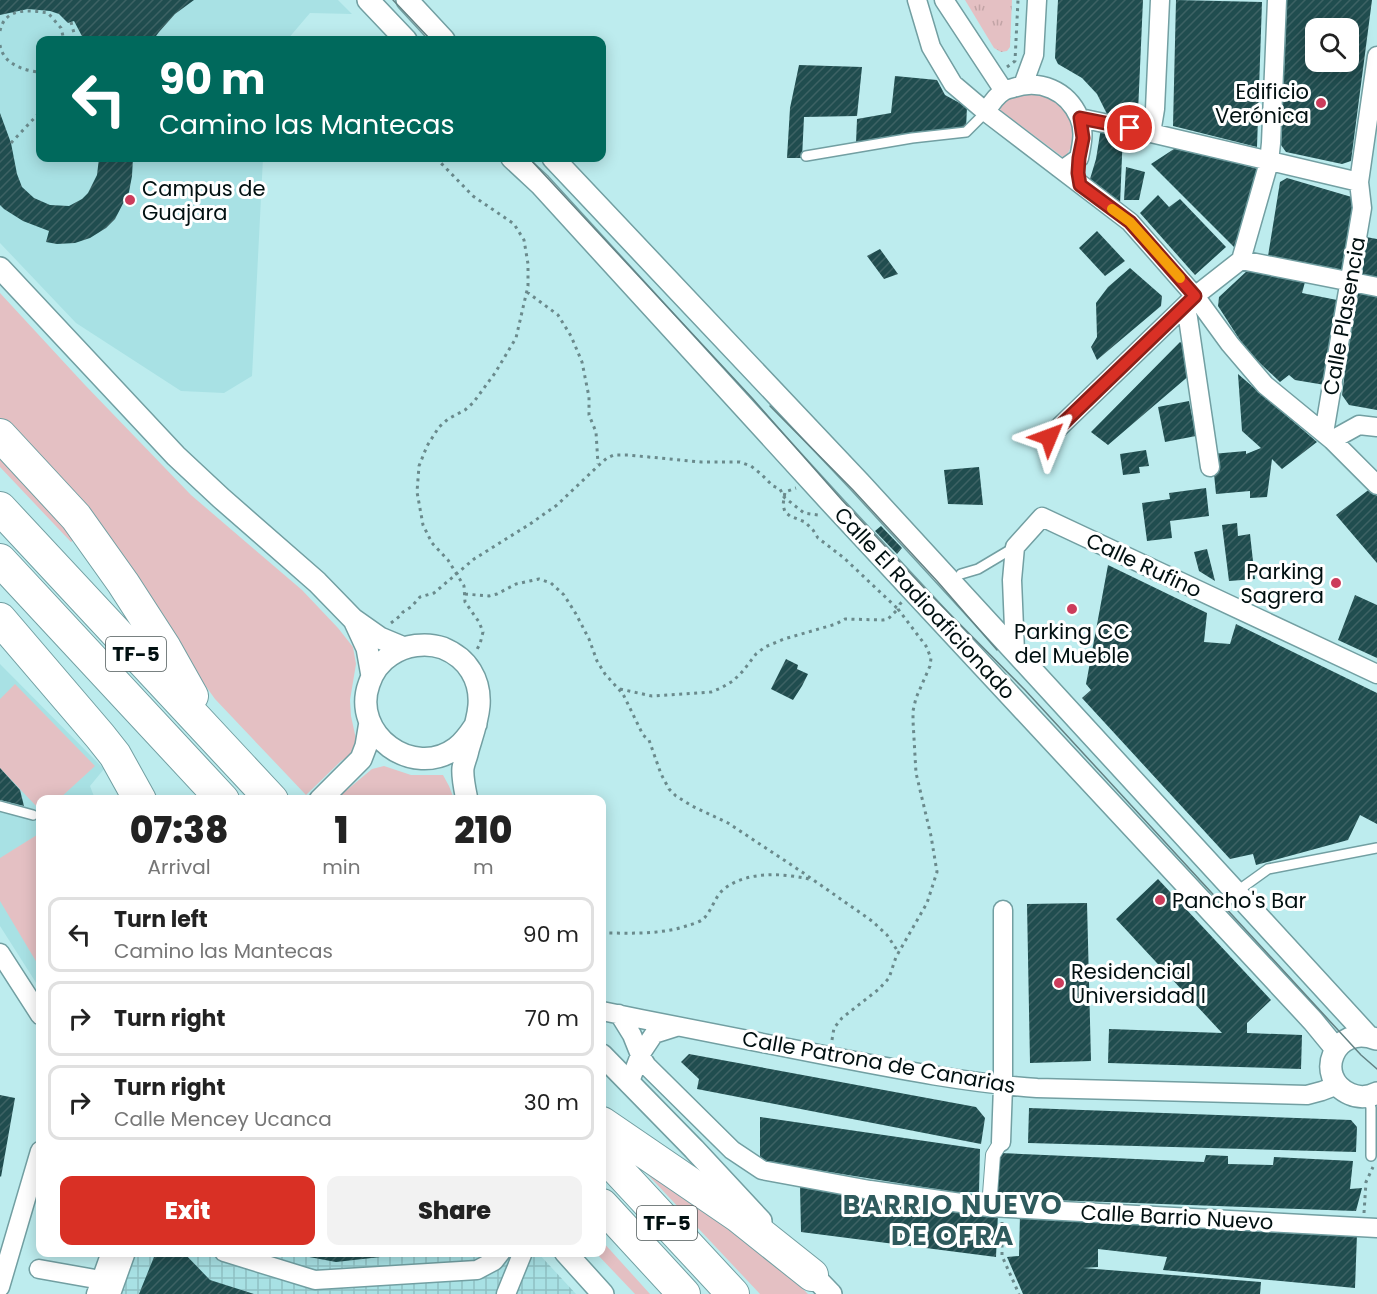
<!DOCTYPE html>
<meta charset="utf-8">
<style>
body{margin:0;font-family:Poppins,sans-serif;background:#f2f2f2;color:#222;height:100vh;display:flex;flex-direction:column;font-size:22px;white-space:nowrap}
*{box-sizing:border-box;margin:0}
p{font-size:20px;color:#767676}
.icon{flex:none;width:33px;height:33px;fill:none;stroke:currentColor;stroke-width:2;stroke-linecap:round;stroke-linejoin:round}
.map{position:relative;flex:1;overflow:hidden}
.sheet{position:absolute;left:36px;top:795px;width:570px;height:462px;display:flex;flex-direction:column;background:#fff;border-radius:12px;box-shadow:0 3px 15px #0003}
.sheet>*{flex:none}
.top-card{position:absolute;left:36px;top:36px;width:570px;height:126px;border-radius:12px;box-shadow:0 3px 15px #0003;background:#00695c;color:#fff;overflow:hidden}
.fabs{position:absolute;left:1305px;top:18px;display:grid;gap:12px}
.fabs a{display:grid;place-items:center;width:54px;height:54px;border-radius:12px;background:#fff;box-shadow:0 3px 15px #0003;font-size:30px}
.pin{position:absolute;display:grid;place-items:center;width:51px;height:51px;color:#fff;margin:-26px;border:3px solid #fff;border-radius:50%;box-shadow:0 2px 6px #0007}
.me{position:absolute;width:66px;margin:-33px;rotate:46deg;stroke-linejoin:round;filter:drop-shadow(0 0 4px #0008)}
.turn{display:flex;align-items:center;gap:21px;height:126px;padding:0 24px;font-size:27px}
.turn .icon{width:78px;height:78px;stroke-width:2.5}
.turn b{display:block;font-size:42px;line-height:51px}
.eta{display:flex;justify-content:space-evenly;align-items:center;height:102px;text-align:center}
.eta b{font-size:36px;font-weight:800;line-height:42px}
.button{display:flex;gap:12px;margin-top:auto;padding:12px 24px}
.button a{flex:1;height:69px;border-radius:12px;background:#d93025;color:#fff;font-size:24px;font-weight:800;line-height:69px;text-align:center}
.button a+a{background:#f2f2f2;color:#222}
ul{padding:0;list-style:none}
li{display:flex;align-items:center;gap:18px;height:75px;margin:0 12px 9px;padding:0 12px;border:3px solid #e0e0e0;border-radius:12px}
li div{flex:1}
li b{display:block;font-size:22px}
li em{font-style:normal}
.map>svg:first-child{display:block}
.built{fill:#a8e1e4}
.industrial{fill:url(#industrial-grid)}
.green{fill:#e4c0c3}
.park{fill:url(#park-tufts)}
.building{fill:url(#building-hatch);fill-rule:evenodd}
.lines{fill:none;stroke-linecap:round;stroke-linejoin:round}
.service-casing{stroke:#729fa2;stroke-width:12}
.pedestrian-casing{stroke:#729fa2;stroke-width:16}
.minor-casing{stroke:#729fa2;stroke-width:21}
.tertiary-casing{stroke:#729fa2;stroke-width:24}
.motorway-casing{stroke:#729fa2;stroke-width:34}
.path{stroke:#6a8a8c;stroke-width:3;stroke-dasharray:3 4.5;stroke-linecap:butt}
.service{stroke:#fff;stroke-width:9}
.pedestrian{stroke:#fff;stroke-width:14}
.minor{stroke:#fff;stroke-width:18}
.tertiary{stroke:#fff;stroke-width:21}
.motorway{stroke:#fff;stroke-width:32}
.tram{stroke:#638284;stroke-width:1.5}
.route-casing{stroke:#8d1f18;stroke-width:15}
.route{stroke:#d93025;stroke-width:10}
.slow{stroke:#f59e0b;stroke-width:10}
.poi-dot{fill:#cc3c5b;stroke:#fff;stroke-width:2}
.labels{text-anchor:middle;dominant-baseline:central;stroke-width:6;stroke-linejoin:round;paint-order:stroke}
.shield{fill:#fff;stroke:#4d5858;stroke-width:1.5}
.shield-label{font-size:20px;font-weight:bold;fill:#011011}
.poi-label{font-size:21px;fill:#011011;stroke:#fff;text-anchor:start}
.street-label{font-size:21px;fill:#011011;stroke:#fff}
.district-label{font-size:27px;font-weight:bold;letter-spacing:1.5px;fill:#2f5b5d;stroke:#fff}
</style>
<div class="map">
<svg width="1377" height="1294" viewBox="0 0 1377 1294">
<defs>
<pattern id="industrial-grid" width="8" height="8" patternUnits="userSpaceOnUse" patternTransform="scale(1.5)"><rect width="8" height="8" fill="#a8e1e4"/><path d="M0 4h8M4 0v8" fill="none" stroke="#8fc0c3"/></pattern>
<pattern id="park-tufts" width="24" height="20" patternUnits="userSpaceOnUse" patternTransform="scale(1.5)"><rect width="24" height="20" fill="#e4c0c3"/><path d="M3 7l-1-3M5 7V3M7 7l1-3M15 17l-1-3M17 17v-4M19 17l1-3" fill="none" stroke="#c2a4a6"/></pattern>
<pattern id="building-hatch" width="6" height="6" patternUnits="userSpaceOnUse" patternTransform="scale(1.5)"><rect width="6" height="6" fill="#204d4f"/><path d="M-1 1l2-2M0 6l6-6M5 7l2-2" fill="none" stroke="#3d6264"/></pattern>
</defs>
<rect width="100%" height="100%" fill="#bdecee"/>
<path class="built" d="M 0,0 L 338,0 L 352,14 L 310,13 L 287,40 L 40,40 L 40,158 L 263,158 L 252,376 L 224,393 L 181,391 L 76,323 L 0,243 Z
M 0,664 L 104,769 L 90,786 L 95,799 L 40,800 L 40,989 L 0,926 Z"/>
<path class="industrial" d="M 135,1252 L 538,1253 L 576,1294 L 120,1294 Z"/>
<path class="green" d="M 1030,93 C 1036,94 1043,94 1049,96 C 1070,106 1082,140 1064,158 L 1000,110 C 1004,96 1017,96 1030,93 Z
M 0,293 L 85,385 L 191,495 L 302,590 L 338,628 L 353,647 L 356,664 L 350,700 L 351,716 L 356,739 L 355,752 L 341,761 L 306,795 L 215,699 L 73,500 L 0,420 Z
M 0,446 L 79,536 L 71,542 L 0,467 Z
M 15,684 L 95,766 L 59,799 L 40,800 L 40,809 L 38,808 L 0,768 L 0,699 Z
M 384,766 L 411,775 L 443,775 L 449,786 L 454,799 L 336,799 L 372,769 Z
M 40,833 L 40,968 L 0,901 L 0,858 Z
M 634,1160 L 778,1264 L 808,1294 L 760,1294 Z
M 602,1241 L 650,1294 L 635,1294 L 596,1253 L 602,1252 Z"/>
<path class="park" d="M 965,0 L 1012,0 L 1010,47 L 1007,51 L 1001,52 L 994,48 Z"/>
<path class="building" d="M 0,0 L 194,0 L 175,14 L 159,32 L 153,40 L 84,40 L 74,21 L 68,23 L 59,14 L 50,11 L 28,9 L 0,15 Z
M 1058,0 L 1143,0 L 1138,112 L 1131,118 L 1107,114 L 1097,94 L 1082,78 L 1058,64 L 1055,58 Z
M 1176,0 L 1262,2 L 1257,147 L 1173,126 Z
M 1287,0 L 1372,0 L 1351,161 L 1342,164 L 1286,152 L 1281,145 ZM 1316,28 L 1348,28 L 1348,62 L 1316,62 Z
M 799,65 L 862,67 L 857,116 L 804,117 L 802,158 L 787,158 L 790,108 Z
M 895,76 L 937,80 L 945,95 L 967,107 L 966,129 L 917,133 L 856,143 L 857,119 L 891,113 Z
M 0,113 L 11,143 L 17,174 L 22,187 L 34,198 L 50,205 L 69,206 L 82,199 L 88,193 L 97,175 L 99,158 L 133,158 L 132,176 L 129,192 L 115,219 L 106,228 L 90,238 L 75,243 L 57,244 L 46,242 L 49,231 L 23,221 L 4,209 L 0,205 Z
M 1101,128 L 1123,132 L 1120,205 L 1090,179 L 1096,159 Z
M 1177,147 L 1258,169 L 1237,250 L 1151,164 Z
M 1126,167 L 1145,172 L 1139,200 L 1124,200 Z
M 1287,178 L 1355,198 L 1343,270 L 1268,256 L 1280,182 Z
M 1158,195 L 1169,207 L 1180,199 L 1226,247 L 1195,275 L 1140,213 Z
M 1097,231 L 1125,261 L 1105,276 L 1079,248 Z
M 1366,237 L 1377,239 L 1377,279 L 1362,276 Z
M 880,249 L 898,274 L 884,279 L 867,256 Z
M 1130,268 L 1162,296 L 1161,306 L 1097,360 L 1091,347 L 1097,337 L 1096,303 L 1108,287 Z
M 1248,270 L 1305,282 L 1302,293 L 1337,300 L 1325,385 L 1295,380 L 1289,375 L 1280,382 L 1247,351 L 1218,306 L 1219,297 Z
M 1362,291 L 1377,294 L 1377,410 L 1349,405 L 1342,395 L 1355,294 Z
M 1180,342 L 1189,349 L 1191,374 L 1108,445 L 1091,432 Z
M 1238,374 L 1317,442 L 1282,469 L 1272,459 L 1267,497 L 1250,498 L 1250,491 L 1216,494 L 1212,454 L 1246,451 L 1246,454 L 1261,448 L 1242,431 Z
M 1189,401 L 1196,436 L 1165,442 L 1158,407 Z
M 1146,450 L 1149,466 L 1139,467 L 1140,473 L 1123,475 L 1120,454 Z
M 979,467 L 983,505 L 948,504 L 944,470 Z
M 1206,488 L 1209,516 L 1170,521 L 1172,538 L 1147,541 L 1142,503 L 1170,499 L 1169,493 Z
M 1371,488 L 1377,496 L 1377,563 L 1336,515 Z
M 1237,523 L 1238,536 L 1250,534 L 1255,579 L 1229,581 L 1222,525 Z
M 881,526 L 902,548 L 897,554 L 875,531 Z
M 1207,549 L 1215,581 L 1199,571 L 1194,552 Z
M 1108,565 L 1207,613 L 1204,642 L 1230,644 L 1236,624 L 1377,693 L 1377,824 L 1360,815 L 1348,840 L 1256,865 L 1253,854 L 1230,859 L 1082,698 L 1091,690 L 1086,684 Z
M 1355,595 L 1377,605 L 1377,658 L 1338,640 Z
M 786,659 L 798,665 L 797,669 L 808,674 L 802,686 L 793,700 L 771,689 Z
M 0,768 L 20,790 L 24,806 L 0,800 Z
M 1158,879 L 1271,1000 L 1247,1023 L 1247,1033 L 1302,1035 L 1301,1069 L 1108,1063 L 1109,1029 L 1222,1033 L 1116,919 Z
M 1087,903 L 1091,1061 L 1030,1063 L 1027,904 Z
M 689,1054 L 976,1107 L 985,1118 L 981,1144 L 697,1089 L 699,1079 L 681,1062 Z
M 0,1095 L 15,1098 L 1,1177 L 0,1176 Z
M 1029,1108 L 1351,1120 L 1357,1127 L 1356,1152 L 1028,1143 Z
M 760,1117 L 980,1149 L 979,1192 L 954,1192 L 760,1161 Z
M 1000,1153 L 1204,1162 L 1206,1155 L 1228,1156 L 1228,1164 L 1273,1165 L 1274,1157 L 1353,1161 L 1350,1189 L 1362,1188 L 1356,1211 L 996,1198 Z
M 800,1186 L 998,1213 L 996,1257 L 801,1232 Z
M 1020,1214 L 1357,1234 L 1355,1288 L 1163,1270 L 1167,1257 L 1098,1249 L 1098,1267 L 1083,1268 L 1261,1282 L 1260,1294 L 1023,1294 L 1007,1257 L 1019,1256 Z
M 156,1252 L 183,1252 L 210,1280 L 254,1294 L 139,1294 Z
M 293,1252 L 406,1252 L 407,1254 L 336,1262 L 293,1254 Z"/>
<g class="lines">
<g class="service-casing">
<path id="service" d="M 806,156 L 912,138 L 966,132 L 986,112
M 961,574 L 978,569 L 1015,547
M 0,806 L 33,815
M 1236,892 L 1268,869 L 1377,848
M 1368,1096 L 1371,1108 L 1371,1156"/>
</g>
<g class="pedestrian-casing">
<path id="pedestrian" d="M 989,1207 L 993,1155 L 1001,1142"/>
</g>
<g class="minor-casing">
<path id="minor" d="M 917,0 L 931,47 L 953,84 L 986,112 L 1130,222 L 1195,296 L 1230,344 L 1265,385 L 1332,440 L 1377,485
M 944,0 L 1004,91
M 1023,85 L 1034,55 L 1037,0
M 986,112 C 990,105 997,95 1004,91 C 1007,89 1010,89 1013,88 C 1040,79 1067,90 1079,117 C 1085,130 1082,144 1079,158 L 1065,168 L 1059,168
M 1080,118 L 1151,133 L 1359,182
M 1151,133 L 1155,109 L 1160,0
M 1241,260 L 1269,162 L 1271,143 L 1277,0
M 1185,306 L 1188,318 L 1210,467
M 1324,433 L 1362,208 L 1359,182 L 1377,56
M 1049,437 L 1195,296 L 1241,260 L 1377,287
M 1332,440 L 1359,425 L 1377,427
M 1015,652 L 1012,580 L 1015,547 L 1042,517 L 1377,674
M 0,953 L 40,1015
M 602,1011 C 679,1027 756,1042 834,1057 C 901,1070 968,1083 1037,1088 L 1307,1095 L 1322,1091 L 1338,1085
M 619,1014 L 632,1035 L 640,1055 L 647,1066 L 732,1150 L 762,1170 L 870,1190 L 989,1207 L 1377,1228
M 629,1084 L 640,1055 L 654,1034 L 676,1027
M 1001,1142 L 1003,1086 L 1003,910
M 224,1252 L 315,1280 L 477,1270 L 494,1261 L 501,1252
M 39,1269 L 101,1280
M 0,1287 L 40,1151
M 96,1294 L 111,1252
M 111,1294 L 126,1252
M 506,1294 L 523,1252"/>
</g>
<g class="tertiary-casing">
<path id="tertiary" d="M 368,0 L 406,40
M 407,0 L 444,40
M 512,158 L 540,184 L 835,507 L 1313,1021 L 1336,1049
M 553,158 L 860,483 L 1368,1036
M 0,268 L 176,456 L 221,498 L 317,582 L 353,619 L 380,638 L 404,648
M 355,622 L 367,648 L 372,676
M 320,800 L 361,759 L 366,746 L 370,722
M 467,800 C 465,790 462,777 463,768 C 464,762 467,756 468,750 C 476,723 487,697 471,671 C 465,661 455,653 443,648 C 426,642 405,645 391,655 C 380,662 373,672 369,684 C 351,734 413,780 456,748 C 465,741 470,733 476,724
M 1376,1039 C 1334,1023 1313,1078 1350,1094 C 1359,1098 1369,1097 1377,1093
M 602,1055 L 694,1149 L 761,1221
M 565,1252 L 603,1294
M 803,1265 L 831,1294"/>
</g>
<g class="motorway-casing">
<path id="motorway" d="M 0,435 L 76,517 L 123,583 L 165,648 L 192,696
M 0,508 L 272,800
M 0,560 L 223,800
M 0,619 L 100,736 L 115,755 L 140,800
M 602,1123 L 738,1216 L 812,1275
M 602,1153 L 733,1294
M 602,1205 L 684,1294"/>
</g>
<path class="path" d="M 71,22 L 74,33 L 75,40
M 0,31 C 5,7 29,10 48,13 L 61,28 L 64,40
M 0,45 C 3,64 24,71 40,72
M 1007,67 L 1015,61 L 1018,0
M 11,143 L 40,112
M 436,158 L 473,196 L 514,224 L 524,240 L 528,264 L 528,286 L 516,338 L 495,373 L 473,403 L 465,410 L 448,419 L 439,427 L 427,446 L 419,466 L 417,492 L 423,525 L 432,543 L 448,560 L 464,586 L 465,602 L 479,622 L 483,632 L 480,644 L 476,651
M 527,292 L 558,315 L 571,336 L 582,362 L 589,397 L 589,415 L 596,432 L 598,464
M 465,594 L 489,596 L 497,594 L 516,584 L 539,579 L 551,583 L 564,595 L 576,614 L 589,639 L 597,661 L 605,674 L 623,694 L 643,735 L 649,740 L 661,774 L 669,789 L 676,796 L 692,806 L 728,823 L 802,872 L 872,921 L 887,935 L 899,953
M 391,623 L 400,616 L 403,612 L 411,607 L 420,597 L 434,593 L 474,559 L 530,524 L 557,505 L 598,466 L 607,458 L 614,455 L 628,455 L 701,462 L 740,462 L 751,466 L 761,474 L 773,486 L 780,489 L 784,497 L 804,513 L 818,515
M 620,689 L 652,696 L 711,692 L 721,688 L 733,681 L 743,671 L 756,654 L 765,647 L 784,639 L 836,624 L 845,619 L 883,620 L 888,619 L 898,609 L 844,558 L 818,538 L 813,530 L 805,522 L 790,516 L 785,512 L 783,505 L 785,492 L 796,488
M 602,933 C 630,933 662,935 689,925 C 693,924 699,922 702,920 C 712,912 714,897 724,889 C 747,871 782,873 809,879
M 832,1040 L 834,1028 L 842,1018 L 879,989 L 889,978 L 896,957 L 927,903 L 937,872 L 931,836 L 916,773 L 913,721 L 913,711 L 916,698 L 930,666 L 931,658 L 926,646 L 898,609 L 900,604 L 902,602
M 1364,1213 L 1366,1182 L 1373,1167
M 1002,1222 L 1002,1256 L 1019,1294"/>
<use href="#service" class="service"/>
<use href="#pedestrian" class="pedestrian"/>
<use href="#minor" class="minor"/>
<use href="#tertiary" class="tertiary"/>
<use href="#motorway" class="motorway"/>
<path class="tram" d="M 393,0 L 431,40
M 529,158 L 752,398 L 842,500 L 927,591 L 1025,690 L 1361,1055 L 1377,1069
M 770,406 L 853,490 L 937,581 L 997,650"/>
</g>
<g class="lines">
<g class="route-casing">
<path id="route" d="M 1049,437 L 1195,296 L 1130,222 L 1080,185 L 1078,173 L 1079,158 L 1083,138 L 1080,118 L 1130,128"/>
</g>
<use href="#route" class="route"/>
<path class="slow" d="M 1112,209 L 1130,222 L 1180,278"/>
</g>
<g class="poi-dot">
<circle cx="1321" cy="103" r="6"/>
<circle cx="130" cy="200" r="6"/>
<circle cx="1336" cy="583" r="6"/>
<circle cx="1072" cy="609" r="6"/>
<circle cx="1160" cy="900" r="6"/>
<circle cx="1059" cy="983" r="6"/>
</g>
<g class="labels">
<g class="shield">
<rect x="106" y="637" width="60" height="34" rx="4.5"/>
<rect x="637" y="1206" width="60" height="34" rx="4.5"/>
</g>
<g class="shield-label">
<text x="136" y="654">TF-5</text>
<text x="667" y="1223">TF-5</text>
</g>
<g class="poi-label">
<text x="1309" y="91" text-anchor="end">Edificio<tspan x="1309" dy="24">Verónica</tspan></text>
<text x="142" y="188">Campus de<tspan x="142" dy="24">Guajara</tspan></text>
<text x="1324" y="571" text-anchor="end">Parking<tspan x="1324" dy="24">Sagrera</tspan></text>
<text x="1072" y="631" text-anchor="middle">Parking CC<tspan x="1072" dy="24">del Mueble</tspan></text>
<text x="1172" y="900">Pancho's Bar</text>
<text x="1071" y="971">Residencial<tspan x="1071" dy="24">Universidad I</tspan></text>
</g>
<g class="street-label">
<text transform="translate(1344 316) rotate(-80)">Calle Plasencia</text>
<text transform="translate(1144 565) rotate(25)">Calle Rufino</text>
<text transform="translate(925 603) rotate(47)">Calle El Radioaficionado</text>
<text transform="translate(879 1062) rotate(10)">Calle Patrona de Canarias</text>
<text transform="translate(1177 1217) rotate(3)">Calle Barrio Nuevo</text>
</g>
<g class="district-label">
<text x="953" y="1204">BARRIO NUEVO<tspan x="953" dy="31">DE OFRA</tspan></text>
</g>
</g>
</svg>
<div class="fabs">
<a><svg class="icon" aria-label="search" viewBox="0 0 24 24"><circle cx="10" cy="10" r="6"/><path d="M15 15l6 6"/></svg></a>
</div>
<div class="pin" style="left:1130px;top:128px;background:#d93025"><svg class="icon" aria-label="arrive" viewBox="0 0 24 24"><path d="M6 21V4h12l-3 4 3 4H6"/></svg></div>
<svg class="me" style="left:1049px;top:437px" viewBox="-20 -20 40 40"><path d="M0-17L14 15 0 8-14 15z" fill="#d93025" stroke="#fff" stroke-width="4"/></svg>
<div class="top-card">
<div class="turn"><svg class="icon" aria-label="left" viewBox="0 0 24 24"><path d="M17 20v-9H6M10 6l-5 5 5 5"/></svg><div><b>90 m</b>Camino las Mantecas</div></div>
</div>
<section class="sheet">
<div class="eta">
<div><b>07:38</b><p>Arrival</p></div>
<div><b>1</b><p>min</p></div>
<div><b>210</b><p>m</p></div>
</div>
<ul>
<li><svg class="icon" aria-label="left" viewBox="0 0 24 24"><path d="M17 20v-9H6M10 6l-5 5 5 5"/></svg><div><b>Turn left</b><p>Camino las Mantecas</p></div><em>90 m</em></li>
<li><svg class="icon" aria-label="right" viewBox="0 0 24 24"><path d="M7 20v-9h11M14 6l5 5-5 5"/></svg><div><b>Turn right</b></div><em>70 m</em></li>
<li><svg class="icon" aria-label="right" viewBox="0 0 24 24"><path d="M7 20v-9h11M14 6l5 5-5 5"/></svg><div><b>Turn right</b><p>Calle Mencey Ucanca</p></div><em>30 m</em></li>
</ul>
<div class="button"><a>Exit</a><a>Share</a></div>
</section>
</div>
